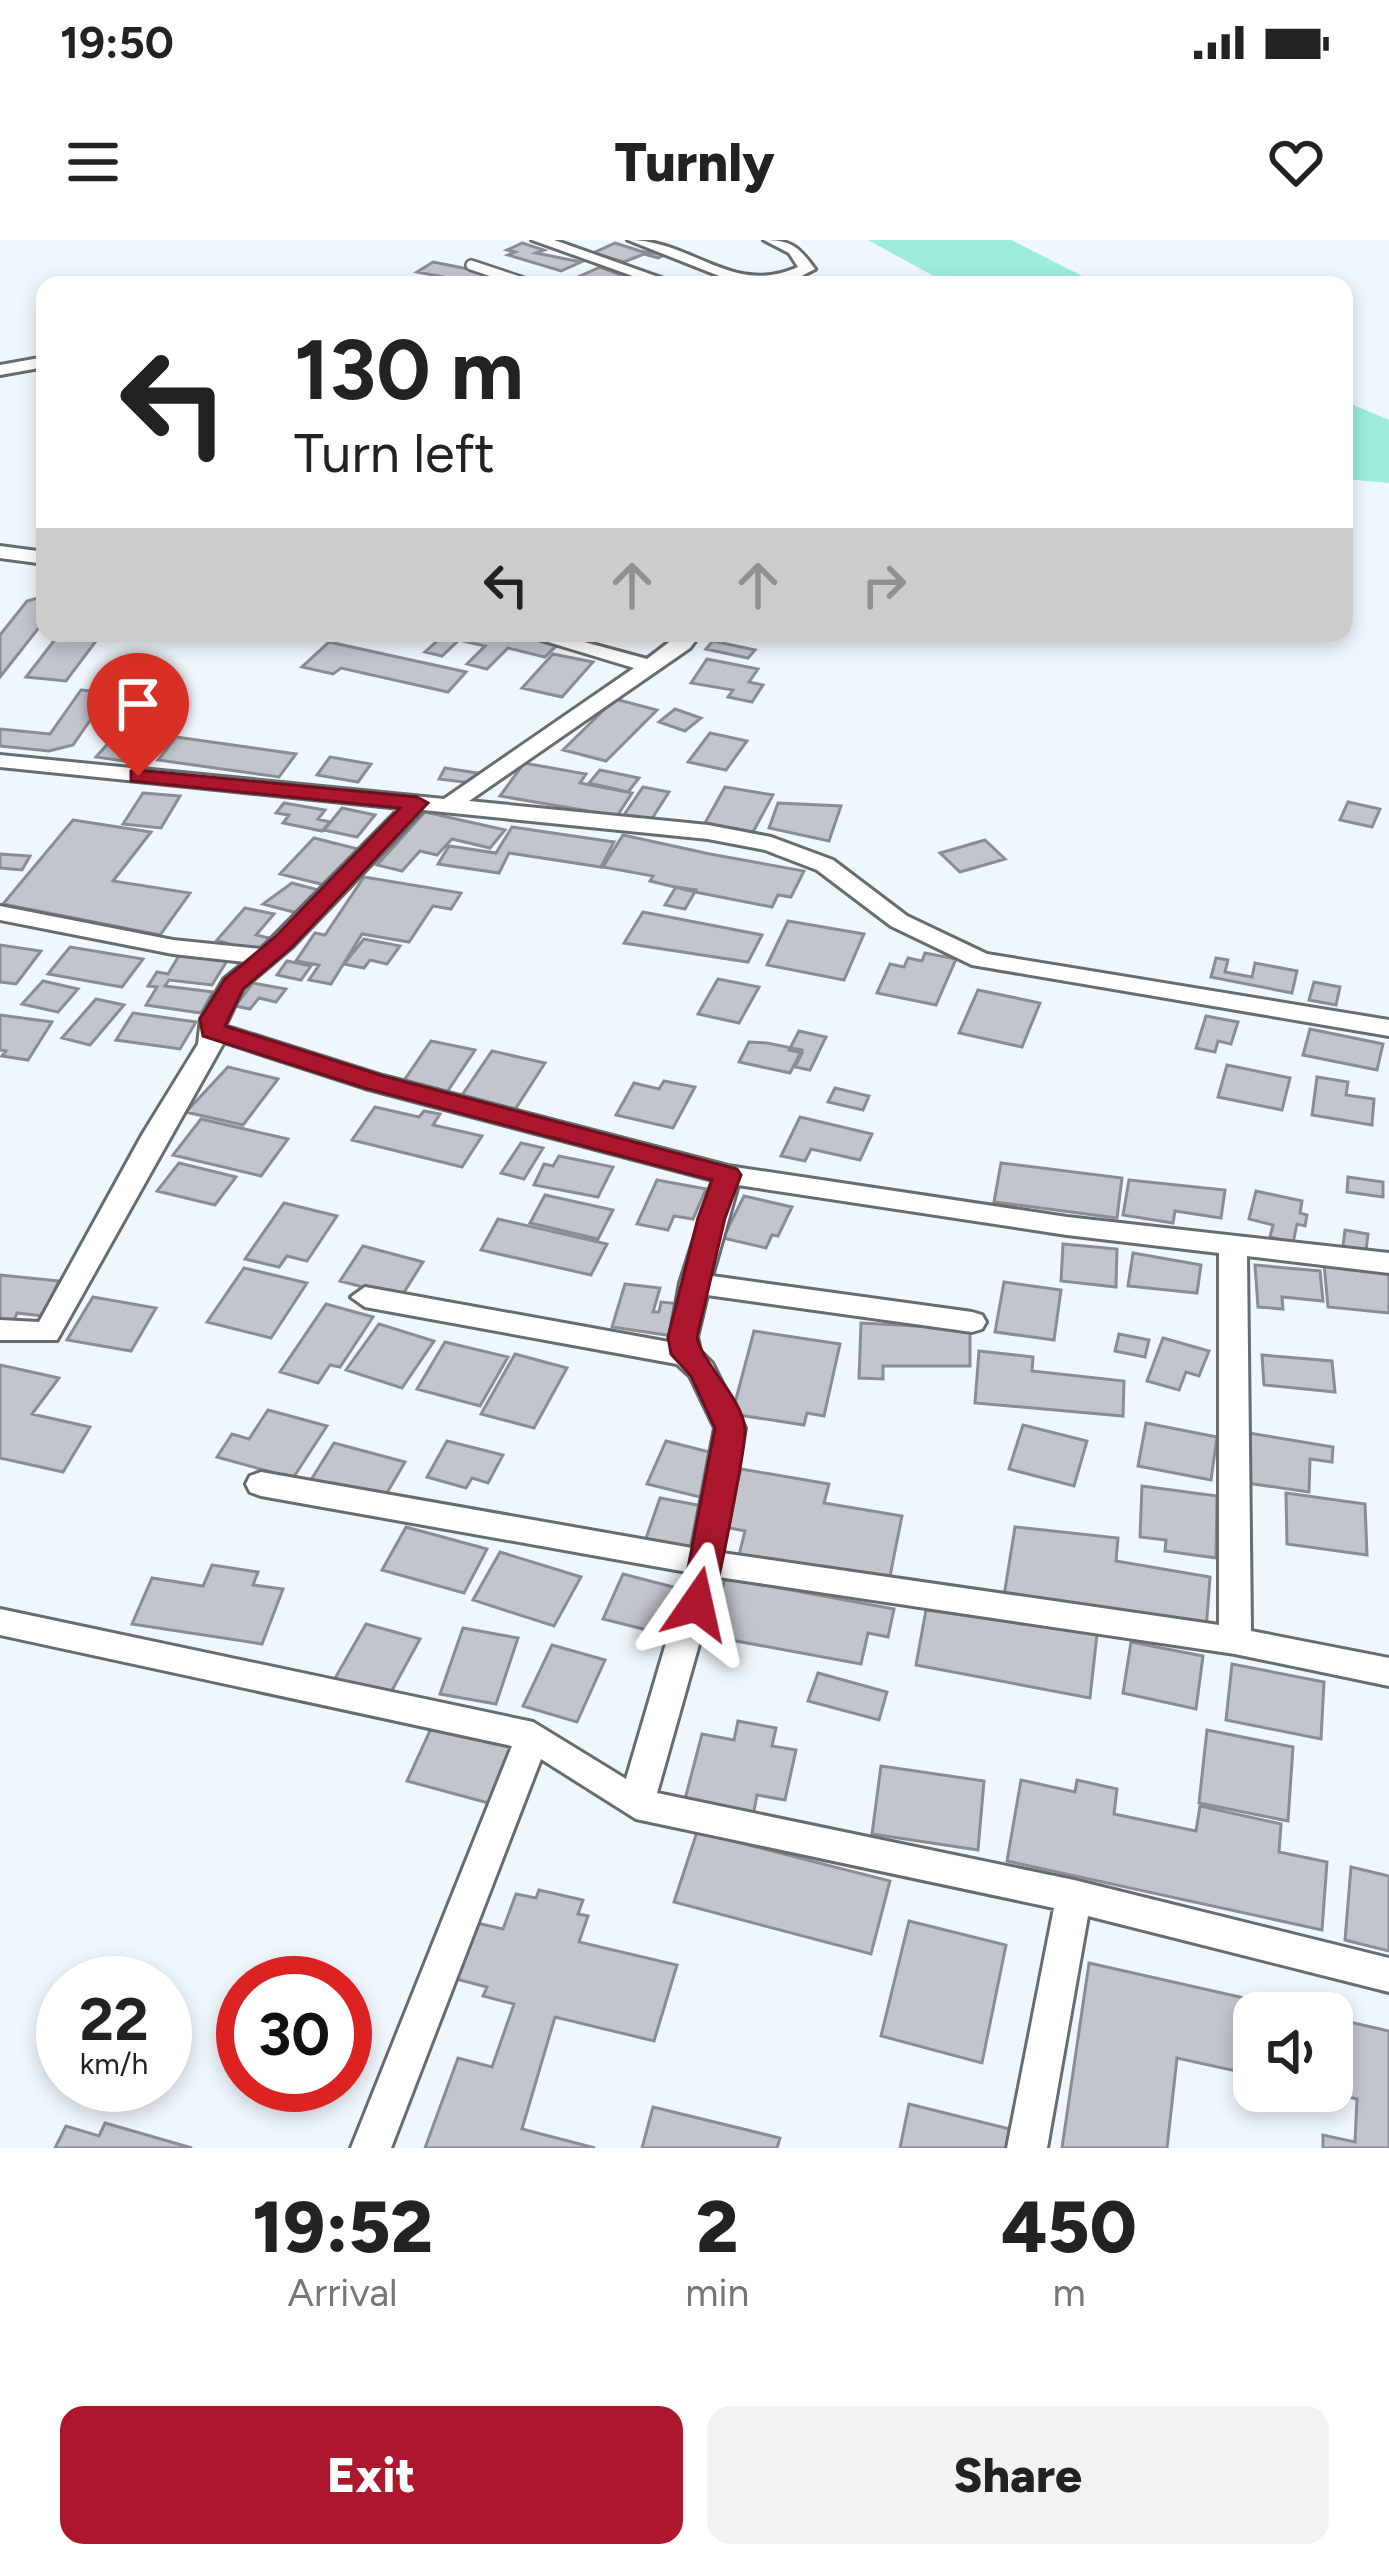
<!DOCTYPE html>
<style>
body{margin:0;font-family:Figtree,sans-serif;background:#f2f2f2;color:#222;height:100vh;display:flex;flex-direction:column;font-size:45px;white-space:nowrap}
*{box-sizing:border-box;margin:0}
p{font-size:39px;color:#767676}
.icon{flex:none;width:66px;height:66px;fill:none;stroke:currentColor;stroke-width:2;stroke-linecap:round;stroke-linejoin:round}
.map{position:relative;height:1908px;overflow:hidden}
.drawer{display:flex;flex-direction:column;background:#fff;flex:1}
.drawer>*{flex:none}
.top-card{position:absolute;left:36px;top:36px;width:1317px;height:366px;border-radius:24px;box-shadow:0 6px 18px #0003;background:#fff;color:#222;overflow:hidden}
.buttons{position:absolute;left:1233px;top:1752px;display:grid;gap:24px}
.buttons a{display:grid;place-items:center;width:120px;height:120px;border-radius:24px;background:#fff;box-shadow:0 6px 18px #0003;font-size:60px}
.speed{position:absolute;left:36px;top:1716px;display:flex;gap:24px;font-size:60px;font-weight:700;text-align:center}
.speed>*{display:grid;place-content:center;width:156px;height:156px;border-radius:50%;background:#fff;box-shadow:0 6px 18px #0003;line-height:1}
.speed small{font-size:30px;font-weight:400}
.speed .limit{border:18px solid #d22;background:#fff;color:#111}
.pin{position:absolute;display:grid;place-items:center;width:102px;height:102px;color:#fff;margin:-123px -51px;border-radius:50% 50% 50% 0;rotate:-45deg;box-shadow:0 0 12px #0007}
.pin .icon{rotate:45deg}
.me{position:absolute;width:132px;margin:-66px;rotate:11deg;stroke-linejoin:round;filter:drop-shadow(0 0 9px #0008)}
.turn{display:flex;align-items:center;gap:42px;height:252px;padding:0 60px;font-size:54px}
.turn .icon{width:156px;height:156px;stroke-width:2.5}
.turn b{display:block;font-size:84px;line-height:102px}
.lanes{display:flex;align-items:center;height:114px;padding:0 60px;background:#0003;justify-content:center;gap:60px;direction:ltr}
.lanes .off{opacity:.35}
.eta{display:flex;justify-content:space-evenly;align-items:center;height:204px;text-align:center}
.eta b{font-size:72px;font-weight:800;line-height:84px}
.button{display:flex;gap:24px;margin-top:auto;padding:24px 60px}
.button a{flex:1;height:138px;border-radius:24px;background:#ac172d;color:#fff;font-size:48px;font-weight:800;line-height:138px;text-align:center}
.button a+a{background:#f2f2f2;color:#222}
.status{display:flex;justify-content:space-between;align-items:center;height:84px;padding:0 60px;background:#fff;direction:ltr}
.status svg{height:33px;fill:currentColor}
header{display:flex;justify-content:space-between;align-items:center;height:156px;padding:0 60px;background:#fff;font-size:54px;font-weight:800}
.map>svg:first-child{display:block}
.water{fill:#9ceddc}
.building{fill:#c2c5cc;stroke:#8a8d94;stroke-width:3}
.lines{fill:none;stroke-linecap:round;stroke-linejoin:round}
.lane-casing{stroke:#666d71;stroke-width:14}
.street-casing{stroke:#666d71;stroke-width:6}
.lane{stroke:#fff;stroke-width:9}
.street{fill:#fff;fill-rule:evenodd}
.route{fill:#ac172d;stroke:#700f1d;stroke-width:3}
</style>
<div class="status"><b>19:50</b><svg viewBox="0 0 49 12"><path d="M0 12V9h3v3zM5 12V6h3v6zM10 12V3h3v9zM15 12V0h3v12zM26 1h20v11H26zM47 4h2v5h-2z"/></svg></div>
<header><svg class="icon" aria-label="menu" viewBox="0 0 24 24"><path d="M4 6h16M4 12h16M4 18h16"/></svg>Turnly<svg class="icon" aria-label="heart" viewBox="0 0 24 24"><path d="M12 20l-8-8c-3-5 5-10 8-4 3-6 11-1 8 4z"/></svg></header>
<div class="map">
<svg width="1389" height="1908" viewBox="0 0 1389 1908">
<rect width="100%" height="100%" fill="#f0f7fc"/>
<path class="water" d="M 868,0 L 1011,0 L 1100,45 L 950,45 Z
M 1344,161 L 1389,180 L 1389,243 L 1344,239 Z"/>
<path class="building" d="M 522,3 L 544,10 L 536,13 L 581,22 L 561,31 L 508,15 L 515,12 L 507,10 Z
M 615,3 L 640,11 L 665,15 L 658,18 L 644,14 L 624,22 L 593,13 Z
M 433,22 L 508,37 L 496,45 L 464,45 L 469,42 L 417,32 Z
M 600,27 L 626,37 L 605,45 L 580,36 Z
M 45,356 L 45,380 L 0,437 L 0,395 L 27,361 Z
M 60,393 L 102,393 L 66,441 L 26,437 Z
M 446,393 L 508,401 L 514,395 L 557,405 L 545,417 L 508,408 L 487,429 L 467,424 L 485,406 L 459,400 L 442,416 L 425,412 Z
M 713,401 L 755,410 L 748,418 L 706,409 Z
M 329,402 L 466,432 L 448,452 L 341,428 L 333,434 L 302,427 Z
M 553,414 L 593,422 L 562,457 L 522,448 Z
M 707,419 L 758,429 L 749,442 L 763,445 L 752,462 L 728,457 L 733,450 L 691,443 Z
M 81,450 L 109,453 L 73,505 L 49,511 L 0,506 L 0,489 L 50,494 Z
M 615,459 L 657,470 L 606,521 L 563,510 Z
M 127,466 L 163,473 L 152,484 L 116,477 Z
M 675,469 L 701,478 L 685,491 L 659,482 Z
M 128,481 L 155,485 L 123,521 L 96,517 Z
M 710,493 L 747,501 L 726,530 L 688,522 Z
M 176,497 L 296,514 L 279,537 L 158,520 Z
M 330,517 L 371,524 L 358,542 L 317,535 Z
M 524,523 L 586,534 L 580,543 L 632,553 L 617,576 L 500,556 Z
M 445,528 L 477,533 L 471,543 L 439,539 Z
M 600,530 L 639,538 L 628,552 L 589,543 Z
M 643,547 L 669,552 L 651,580 L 624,575 Z
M 725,547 L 773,555 L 753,592 L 705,583 Z
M 143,553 L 180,556 L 161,588 L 123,584 Z
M 1348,562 L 1380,569 L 1372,587 L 1340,580 Z
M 284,563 L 325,570 L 318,579 L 330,582 L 322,591 L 283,583 L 289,575 L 276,573 Z
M 778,563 L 841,566 L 829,601 L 769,588 Z
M 342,568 L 375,575 L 357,597 L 324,590 Z
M 425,572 L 505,590 L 490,608 L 452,599 L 437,615 L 420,611 L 402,631 L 377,625 Z
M 73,580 L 151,592 L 113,641 L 190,653 L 160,695 L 3,664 Z
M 512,587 L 614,602 L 601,627 L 509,613 L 499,633 L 438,624 L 449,606 L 496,613 Z
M 623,595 L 710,614 L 804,631 L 791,657 L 778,655 L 772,667 L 695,652 L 650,641 L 653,636 L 603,627 Z
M 314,598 L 366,611 L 333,647 L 280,634 Z
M 985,600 L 1005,619 L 960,632 L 940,613 Z
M 0,614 L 30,616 L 22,630 L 0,628 Z
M 364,637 L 461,653 L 451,669 L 433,666 L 409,702 L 362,694 L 331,744 L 309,740 L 319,725 L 296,721 L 315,693 L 325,695 Z
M 292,643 L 326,652 L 305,675 L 263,664 Z
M 676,647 L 696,650 L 685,669 L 665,665 Z
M 245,668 L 274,674 L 256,695 L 277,700 L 263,716 L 217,700 Z
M 643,672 L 762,695 L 748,722 L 624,703 Z
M 788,681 L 864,694 L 844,740 L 767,725 Z
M 364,699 L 400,706 L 387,724 L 370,720 L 364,728 L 344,724 Z
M 0,705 L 41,711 L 16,744 L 0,742 Z
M 70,707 L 143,719 L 122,747 L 48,734 Z
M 925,713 L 956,719 L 936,765 L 877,753 L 890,724 L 904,727 L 908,718 L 922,721 Z
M 180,714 L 227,721 L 212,745 L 169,740 L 165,746 L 213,752 L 201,773 L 146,765 L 157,747 L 148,746 L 157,732 L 168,734 Z
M 1216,718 L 1228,720 L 1225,732 L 1252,737 L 1255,723 L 1297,731 L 1292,753 L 1211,737 Z
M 287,721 L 311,726 L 301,740 L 277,735 Z
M 718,739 L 759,747 L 739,783 L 698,774 Z
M 43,741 L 78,749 L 58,772 L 22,764 Z
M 1314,742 L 1340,747 L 1336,765 L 1309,760 Z
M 253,743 L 286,749 L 276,762 L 259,758 L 250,769 L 235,766 Z
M 978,750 L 1040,763 L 1022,807 L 959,793 Z
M 96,759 L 124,765 L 90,805 L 62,798 Z
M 133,773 L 196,782 L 180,809 L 116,800 Z
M 0,775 L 52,782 L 28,820 L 2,816 L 6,811 L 0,810 Z
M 1206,776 L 1238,782 L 1231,804 L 1218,801 L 1215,812 L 1196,808 Z
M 1310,789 L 1383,804 L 1377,830 L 1303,815 Z
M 799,791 L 826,797 L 810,830 L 795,827 L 802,813 L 789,810 Z
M 431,801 L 475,810 L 447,852 L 403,842 Z
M 749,802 L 767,803 L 802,810 L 790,833 L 739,822 Z
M 492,811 L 545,823 L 514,871 L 460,858 Z
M 1227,825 L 1290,838 L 1282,870 L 1218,857 Z
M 228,827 L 278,839 L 243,885 L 186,872 Z
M 1317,837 L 1348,842 L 1346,855 L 1374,859 L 1372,885 L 1312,875 Z
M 664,841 L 695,847 L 673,888 L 616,875 L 634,843 L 659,849 Z
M 835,848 L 869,856 L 863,870 L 828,862 Z
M 375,867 L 419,877 L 424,871 L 440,874 L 433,885 L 482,896 L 462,927 L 352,900 Z
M 800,877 L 872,894 L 860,920 L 811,909 L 805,921 L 781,916 Z
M 201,879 L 288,899 L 261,936 L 173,915 Z
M 521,903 L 543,908 L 524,939 L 501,933 Z
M 559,916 L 613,927 L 598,957 L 534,945 L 544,924 L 553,926 Z
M 179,923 L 236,937 L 215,965 L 157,951 Z
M 1001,923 L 1122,938 L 1117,978 L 994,962 Z
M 1348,937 L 1383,942 L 1383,957 L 1347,952 Z
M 657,940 L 706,949 L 693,979 L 674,976 L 668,990 L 637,984 Z
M 1129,940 L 1225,950 L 1221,978 L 1175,971 L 1173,983 L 1123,975 Z
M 1256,951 L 1302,961 L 1300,973 L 1307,975 L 1305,986 L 1297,984 L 1293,1003 L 1270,997 L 1273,985 L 1249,979 Z
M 545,955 L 613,970 L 598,999 L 530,983 Z
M 744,956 L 792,967 L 778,996 L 772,995 L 766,1008 L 723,998 Z
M 284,963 L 337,976 L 307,1021 L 287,1016 L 279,1027 L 245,1019 Z
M 498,979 L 607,1004 L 591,1035 L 481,1010 Z
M 1345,990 L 1368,994 L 1366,1011 L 1343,1006 Z
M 1063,1004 L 1117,1009 L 1116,1047 L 1061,1041 Z
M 363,1006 L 423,1022 L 401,1057 L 340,1041 Z
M 1133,1013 L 1201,1025 L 1197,1053 L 1128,1046 Z
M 1324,1024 L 1389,1030 L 1389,1073 L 1328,1067 Z
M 1255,1025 L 1320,1031 L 1323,1061 L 1282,1057 L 1283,1069 L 1258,1067 Z
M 244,1028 L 307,1043 L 271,1098 L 207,1082 Z
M 0,1035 L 59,1041 L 42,1076 L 17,1073 L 13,1083 L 0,1081 Z
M 1004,1042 L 1061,1050 L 1054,1100 L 995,1092 Z
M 625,1044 L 660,1048 L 653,1072 L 659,1072 L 661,1062 L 682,1064 L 673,1096 L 612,1087 Z
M 93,1057 L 156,1068 L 131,1111 L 67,1100 Z
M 326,1064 L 373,1077 L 340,1127 L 330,1125 L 318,1143 L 280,1132 Z
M 861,1083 L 970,1089 L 970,1126 L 883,1126 L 883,1139 L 859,1138 Z
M 379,1084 L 434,1101 L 402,1148 L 346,1130 Z
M 754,1091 L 840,1104 L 824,1176 L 807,1173 L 804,1185 L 732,1174 Z
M 1119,1094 L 1149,1100 L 1145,1117 L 1115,1111 Z
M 1163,1098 L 1209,1111 L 1199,1136 L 1186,1132 L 1179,1150 L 1147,1141 Z
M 445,1102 L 508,1117 L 480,1166 L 417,1149 Z
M 979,1111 L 1033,1117 L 1032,1131 L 1124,1141 L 1123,1176 L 975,1163 Z
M 515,1114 L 567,1128 L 534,1188 L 481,1174 Z
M 1262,1115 L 1332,1121 L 1335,1152 L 1264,1145 Z
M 0,1125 L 59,1138 L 32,1174 L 90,1187 L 63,1232 L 0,1218 Z
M 268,1170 L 327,1186 L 293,1238 L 217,1217 L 232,1194 L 249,1199 Z
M 1146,1183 L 1217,1197 L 1211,1240 L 1138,1226 Z
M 1023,1185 L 1087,1201 L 1074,1246 L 1009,1229 Z
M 1243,1192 L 1333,1207 L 1332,1222 L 1310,1219 L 1309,1252 L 1240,1242 Z
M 447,1201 L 503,1215 L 488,1243 L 472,1238 L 466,1248 L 427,1237 Z
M 666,1201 L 721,1215 L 704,1258 L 647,1244 Z
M 334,1203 L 405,1222 L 381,1263 L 309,1243 Z
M 741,1229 L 829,1244 L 824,1263 L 902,1276 L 889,1341 L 739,1315 L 745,1291 L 725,1287 Z
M 1142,1246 L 1217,1256 L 1216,1318 L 1165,1311 L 1166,1300 L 1140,1297 Z
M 1286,1253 L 1365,1264 L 1367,1315 L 1287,1304 Z
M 660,1258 L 708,1267 L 693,1314 L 644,1304 Z
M 406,1287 L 487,1309 L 464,1353 L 382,1330 Z
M 1015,1287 L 1118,1298 L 1116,1321 L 1210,1337 L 1206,1391 L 1004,1356 Z
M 500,1312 L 581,1337 L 554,1386 L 473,1360 Z
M 212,1325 L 258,1332 L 253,1345 L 283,1349 L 262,1404 L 132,1384 L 152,1338 L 203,1346 Z
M 623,1334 L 681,1349 L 663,1394 L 603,1379 Z
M 725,1338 L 894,1369 L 888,1397 L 868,1393 L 861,1424 L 709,1396 Z
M 926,1370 L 1097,1394 L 1090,1458 L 916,1425 Z
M 366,1384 L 420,1399 L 389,1456 L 334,1440 Z
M 463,1388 L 518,1398 L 496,1464 L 440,1454 Z
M 1131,1402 L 1203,1416 L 1196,1469 L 1123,1453 Z
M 552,1405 L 605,1420 L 577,1482 L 523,1466 Z
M 1232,1424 L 1324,1442 L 1321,1499 L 1226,1480 Z
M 818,1433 L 887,1452 L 879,1480 L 808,1461 Z
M 738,1481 L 776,1488 L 772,1506 L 796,1510 L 785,1560 L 757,1555 L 753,1576 L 684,1563 L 702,1494 L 734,1500 Z
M 434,1482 L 518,1504 L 492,1564 L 407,1541 Z
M 1207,1490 L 1293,1507 L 1288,1581 L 1199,1563 Z
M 881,1526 L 984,1541 L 978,1610 L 872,1594 Z
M 1021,1540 L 1075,1552 L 1077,1540 L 1117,1549 L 1114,1574 L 1196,1591 L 1200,1566 L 1281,1584 L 1279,1612 L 1327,1622 L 1322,1690 L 1007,1621 Z
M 697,1592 L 890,1641 L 871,1714 L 674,1662 Z
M 1351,1627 L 1389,1636 L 1389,1711 L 1345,1700 Z
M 539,1650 L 583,1660 L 578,1674 L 588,1676 L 579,1702 L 677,1725 L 654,1801 L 555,1777 L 522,1889 L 595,1908 L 425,1908 L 458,1818 L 492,1827 L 514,1764 L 483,1756 L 487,1747 L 456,1739 L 477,1683 L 503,1689 L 516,1654 L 536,1658 Z
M 909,1681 L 1006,1705 L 982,1823 L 881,1796 Z
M 1089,1723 L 1311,1773 L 1254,1773 L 1254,1835 L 1177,1818 L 1167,1908 L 1062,1908 Z
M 1332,1778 L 1389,1791 L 1389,1908 L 1323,1908 L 1323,1895 L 1355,1902 L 1357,1859 L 1321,1851 L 1332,1851 Z
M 909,1864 L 1014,1890 L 1011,1908 L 900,1908 Z
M 653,1867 L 780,1898 L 777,1908 L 642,1908 Z
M 105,1883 L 192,1908 L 55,1908 L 66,1886 L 99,1896 Z"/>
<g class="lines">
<g class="lane-casing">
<path id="lane" d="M 471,25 L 531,45"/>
</g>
<g class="street-casing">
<path id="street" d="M 532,0 L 554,0 L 681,45 L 658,45 Z
M 628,0 C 693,0 732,57 798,27 L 789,13 L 764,0 C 791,0 799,7 815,29 L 784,45 L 742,45 Z
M 45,117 L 45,127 L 0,135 L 0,125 Z
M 0,306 L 45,312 L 45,324 L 0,318 Z
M 518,393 L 551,393 L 647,419 L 681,393 L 701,393 L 690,408 L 469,561 L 708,585 L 771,597 L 833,620 L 907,676 L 987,714 L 1389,780 L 1389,796 L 972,725 L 891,686 L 817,630 L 765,610 L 708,599 L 423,570 L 292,707 L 243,748 L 225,786 L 383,836 L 728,926 L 1067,977 L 1389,1013 L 1389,1033 L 1247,1016 L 1251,1391 L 1389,1418 L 1389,1446 L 1235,1414 L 718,1337 L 657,1553 L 1074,1640 L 1389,1718 L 1389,1752 L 1088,1676 L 1047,1908 L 1007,1908 L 1054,1668 L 636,1579 L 541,1519 L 391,1908 L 351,1908 L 512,1506 L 0,1395 L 0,1369 L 533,1482 L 626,1539 L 687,1332 L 261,1256 L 250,1252 L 246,1244 L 250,1236 L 261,1232 L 692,1308 L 715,1188 L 690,1136 L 677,1124 L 365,1067 L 351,1057 L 365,1047 L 669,1102 L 680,1043 L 713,940 L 365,848 L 224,802 L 57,1100 L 0,1100 L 0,1080 L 39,1082 L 142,895 L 198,804 L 201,779 L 224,739 L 245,722 L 173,714 L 0,680 L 0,666 L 173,700 L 261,709 L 400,568 L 0,527 L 0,515 L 444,559 L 634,428 ZM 738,945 L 1067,995 L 1219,1013 L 1219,1385 L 722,1313 L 745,1188 L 712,1123 L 700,1111 L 697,1097 L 707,1055 L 972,1092 L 982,1089 L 986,1082 L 982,1075 L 972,1072 L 712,1036 Z"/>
</g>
<use href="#lane" class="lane"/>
<use href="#street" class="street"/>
</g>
<path class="route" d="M 138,530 L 417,557 L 428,563 L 292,707 L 243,749 L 225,786 L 383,836 L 737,929 L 741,935 L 725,978 L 697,1097 C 702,1124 741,1156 745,1188 C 747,1201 716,1360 709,1374 L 697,1377 L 686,1374 L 681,1364 L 715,1188 L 691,1136 L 671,1114 L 668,1097 L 698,978 L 712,940 L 365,848 L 203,796 L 200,779 L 225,739 L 275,697 L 400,568 L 131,541 L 131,531 Z"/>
</svg>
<div class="buttons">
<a><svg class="icon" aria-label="sound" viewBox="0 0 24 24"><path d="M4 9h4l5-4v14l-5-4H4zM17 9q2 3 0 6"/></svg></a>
</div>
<div class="speed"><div>22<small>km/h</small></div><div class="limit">30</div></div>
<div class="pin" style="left:138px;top:536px;background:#d93025"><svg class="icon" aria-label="arrive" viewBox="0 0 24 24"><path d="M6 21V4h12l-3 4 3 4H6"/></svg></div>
<svg class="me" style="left:697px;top:1364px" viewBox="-20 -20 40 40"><path d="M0-17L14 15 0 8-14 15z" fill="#ac172d" stroke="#fff" stroke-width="4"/></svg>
<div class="top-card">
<div class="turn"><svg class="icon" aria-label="left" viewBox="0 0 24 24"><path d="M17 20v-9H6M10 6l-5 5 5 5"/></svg><div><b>130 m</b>Turn left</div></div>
<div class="lanes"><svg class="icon" aria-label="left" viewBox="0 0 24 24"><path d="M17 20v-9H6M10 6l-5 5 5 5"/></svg><svg class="icon off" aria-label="ahead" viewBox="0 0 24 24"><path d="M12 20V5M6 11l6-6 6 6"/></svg><svg class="icon off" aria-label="ahead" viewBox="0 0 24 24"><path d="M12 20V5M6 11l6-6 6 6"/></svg><svg class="icon off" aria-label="right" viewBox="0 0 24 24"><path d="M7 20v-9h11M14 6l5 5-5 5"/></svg></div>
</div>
</div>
<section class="drawer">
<div class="eta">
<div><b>19:52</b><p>Arrival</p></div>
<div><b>2</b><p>min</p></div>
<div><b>450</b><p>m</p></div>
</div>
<div class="button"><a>Exit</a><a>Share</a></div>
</section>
